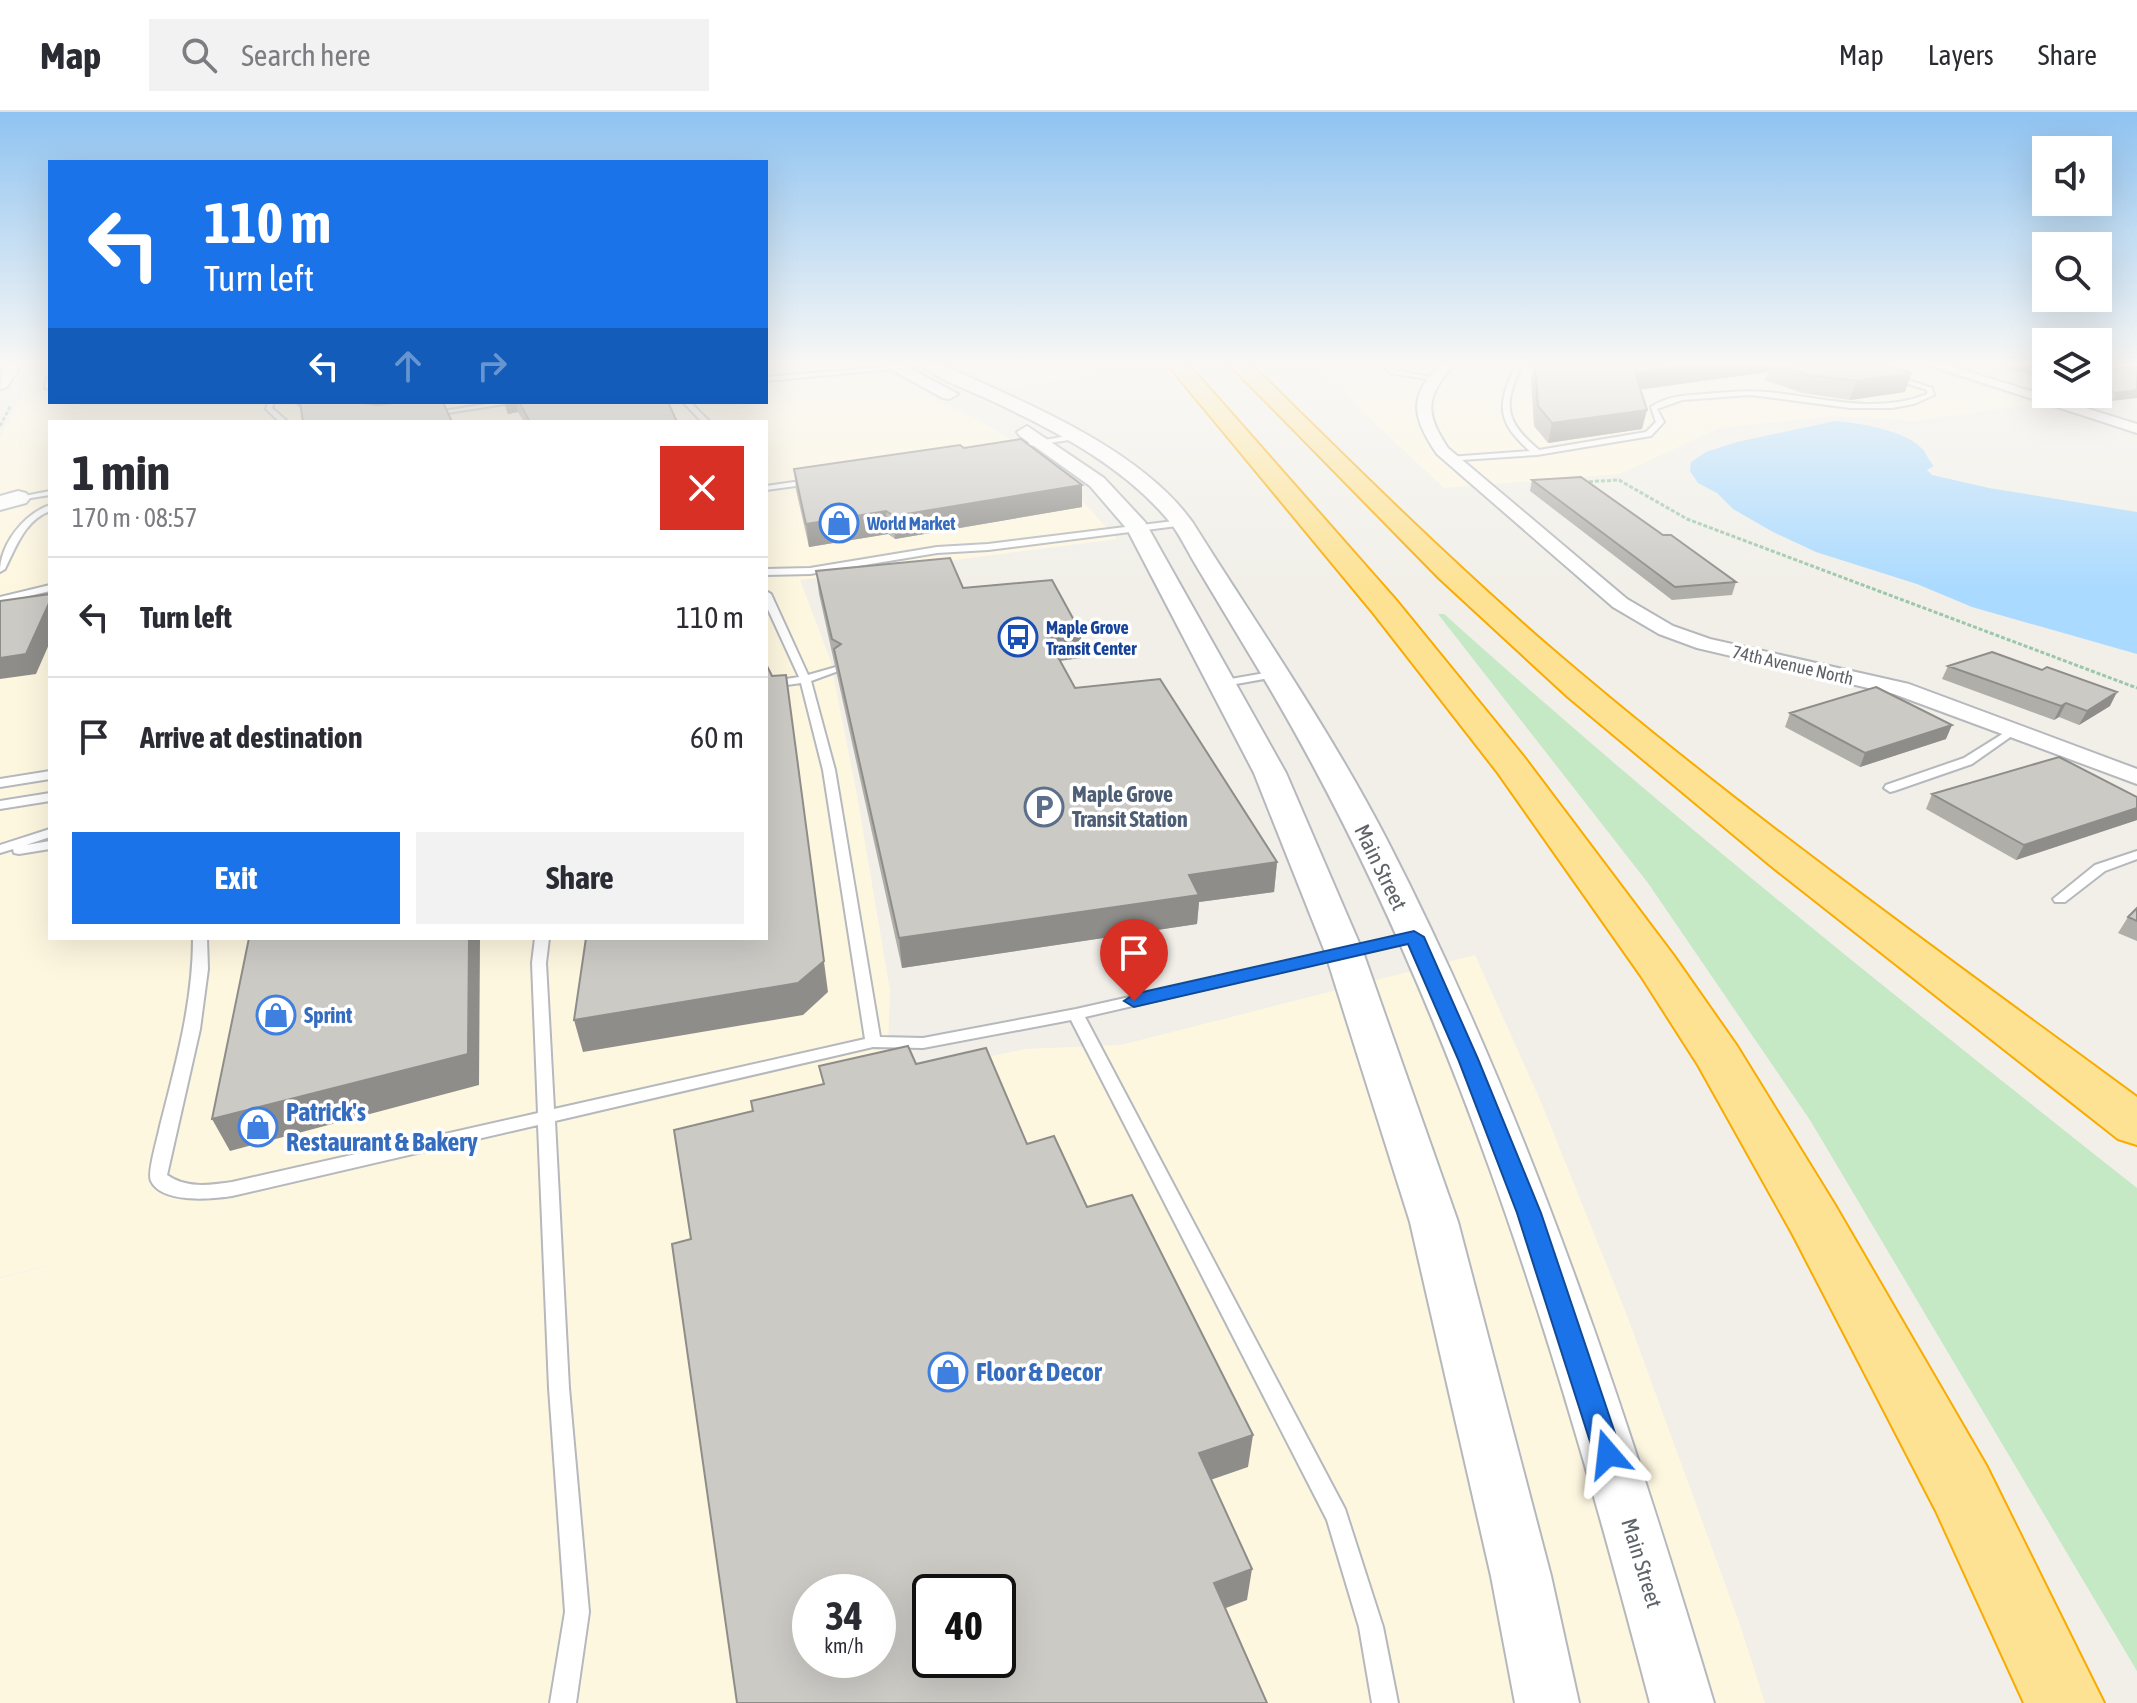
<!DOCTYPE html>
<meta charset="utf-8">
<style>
body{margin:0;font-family:"Asap Condensed",sans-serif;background:#f2f2f3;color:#2b2b33;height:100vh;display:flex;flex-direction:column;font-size:30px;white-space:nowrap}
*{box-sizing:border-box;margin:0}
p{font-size:26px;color:#7c7c81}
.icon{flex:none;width:44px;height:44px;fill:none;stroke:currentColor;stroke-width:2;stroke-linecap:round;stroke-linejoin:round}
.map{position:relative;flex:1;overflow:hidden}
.panel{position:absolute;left:48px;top:308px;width:720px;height:520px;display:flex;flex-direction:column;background:#fff;border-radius:0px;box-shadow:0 8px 32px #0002}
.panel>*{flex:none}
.top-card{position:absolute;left:48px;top:48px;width:720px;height:244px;border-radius:0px;box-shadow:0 8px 32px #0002;background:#1a73e8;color:#fff;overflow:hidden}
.controls{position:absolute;left:2032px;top:24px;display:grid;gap:16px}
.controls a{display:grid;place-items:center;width:80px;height:80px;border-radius:0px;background:#fff;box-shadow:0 8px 32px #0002;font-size:40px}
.speed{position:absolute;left:792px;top:1462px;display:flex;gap:16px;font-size:40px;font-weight:700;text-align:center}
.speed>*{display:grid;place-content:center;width:104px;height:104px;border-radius:50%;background:#fff;box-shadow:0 8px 32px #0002;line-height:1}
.speed small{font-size:20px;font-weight:400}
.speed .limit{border:4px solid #111;border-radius:12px;background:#fff;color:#111}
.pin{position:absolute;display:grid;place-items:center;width:68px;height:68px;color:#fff;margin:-82px -34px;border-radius:50% 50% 50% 0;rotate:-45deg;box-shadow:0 0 8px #0007}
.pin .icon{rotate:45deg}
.me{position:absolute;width:88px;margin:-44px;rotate:343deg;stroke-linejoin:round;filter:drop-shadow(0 0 6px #0008)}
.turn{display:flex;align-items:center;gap:28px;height:168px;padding:0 24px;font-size:36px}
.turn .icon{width:104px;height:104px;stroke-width:2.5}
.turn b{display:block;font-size:56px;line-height:68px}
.lanes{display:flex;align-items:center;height:76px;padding:0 24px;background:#0003;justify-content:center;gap:40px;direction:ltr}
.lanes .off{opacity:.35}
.round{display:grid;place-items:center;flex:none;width:84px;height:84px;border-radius:0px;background:#f2f2f3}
.head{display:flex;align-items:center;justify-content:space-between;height:136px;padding:0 24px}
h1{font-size:48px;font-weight:700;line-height:60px}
.primary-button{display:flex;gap:16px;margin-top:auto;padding:16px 24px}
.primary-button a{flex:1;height:92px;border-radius:0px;background:#1a73e8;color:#fff;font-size:32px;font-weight:700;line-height:92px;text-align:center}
.primary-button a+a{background:#f2f2f3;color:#2b2b33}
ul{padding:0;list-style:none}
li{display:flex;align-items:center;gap:24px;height:120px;padding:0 24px;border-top:2px solid #e1e1e2}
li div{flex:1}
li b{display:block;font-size:30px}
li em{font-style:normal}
header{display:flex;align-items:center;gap:48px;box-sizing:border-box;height:112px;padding:0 40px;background:#fff;border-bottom:2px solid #e1e1e2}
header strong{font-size:38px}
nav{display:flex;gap:44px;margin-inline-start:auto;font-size:28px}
.search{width:560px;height:72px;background:#f2f2f3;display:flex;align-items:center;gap:20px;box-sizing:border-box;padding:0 28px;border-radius:0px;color:#7c7c81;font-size:30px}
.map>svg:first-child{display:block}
.commercial{fill:#fef7e0;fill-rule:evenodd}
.green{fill:#c5e8c5}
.water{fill:#aadaff}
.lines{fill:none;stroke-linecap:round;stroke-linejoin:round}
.service-casing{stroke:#b5b8bc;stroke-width:4}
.minor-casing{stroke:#b5b8bc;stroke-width:4}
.tertiary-casing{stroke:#b5b8bc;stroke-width:4}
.secondary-casing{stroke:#b6babf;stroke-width:4}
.motorway-casing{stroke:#f9ab00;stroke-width:4}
.path{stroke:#9cc7a9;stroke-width:3;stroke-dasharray:4 2;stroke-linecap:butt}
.service{fill:#fff;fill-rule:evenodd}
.minor{fill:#fff;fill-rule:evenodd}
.tertiary{fill:#fff;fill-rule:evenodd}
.secondary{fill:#fff;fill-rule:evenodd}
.motorway{fill:#fde293;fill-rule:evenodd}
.wall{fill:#afaea9}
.shaded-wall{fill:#8f8d8a}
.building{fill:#cccac5;stroke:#8f8d8a;stroke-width:2;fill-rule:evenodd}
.route{fill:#1a73e8;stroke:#114b97;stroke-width:2}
.labels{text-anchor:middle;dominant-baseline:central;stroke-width:7;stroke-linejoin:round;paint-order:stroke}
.far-shop-label{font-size:18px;font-weight:bold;fill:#366cbe;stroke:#fff;text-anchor:start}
.far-transit-label{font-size:18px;font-weight:bold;fill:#164399;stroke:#fff;text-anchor:start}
.far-street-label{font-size:18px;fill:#5f6368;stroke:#fff}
.service-label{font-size:22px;font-weight:bold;fill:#4e5e75;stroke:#fff;text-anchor:start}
.street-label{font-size:22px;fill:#5f6368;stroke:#fff}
.shop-label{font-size:22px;font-weight:bold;fill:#366cbe;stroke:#fff;text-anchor:start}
.near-shop-label{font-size:26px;font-weight:bold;fill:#366cbe;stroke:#fff;text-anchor:start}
</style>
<header>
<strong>Map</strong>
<div class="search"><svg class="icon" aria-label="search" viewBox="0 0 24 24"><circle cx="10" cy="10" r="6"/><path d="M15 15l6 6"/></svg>Search here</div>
<nav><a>Map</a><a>Layers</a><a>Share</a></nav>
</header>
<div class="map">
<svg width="2137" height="1591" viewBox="0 0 2137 1591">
<rect width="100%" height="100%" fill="#f1efe8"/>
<path class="commercial" d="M 36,253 L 50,253 L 50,290 L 766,290 L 766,253 L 870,253 L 980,309 L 1044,347 L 1117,427 L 800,468 L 830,547 L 857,683 L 890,879 L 887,960 L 965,950 L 1025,937 L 1121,933 L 1475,843 L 1541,990 L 1628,1206 L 1739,1510 L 1765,1591 L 0,1591 L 0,1166 L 63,1150 L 0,1165 L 0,325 ZM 50,310 L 766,310 L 766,826 L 50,826 ZM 810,1480 L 878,1480 L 878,1548 L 810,1548 ZM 930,1480 L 998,1480 L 998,1548 L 930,1548 Z
M 957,253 L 1088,253 L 1091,259 L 1083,265 L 1004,276 Z
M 1313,253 L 1913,253 L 2036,292 L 1915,309 L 1837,304 L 1719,316 L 1620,362 L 1444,376 Z"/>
<path class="green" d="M 1438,502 L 1444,502 C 1667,703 1902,890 2137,1076 L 2137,1559 L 1810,1008 L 1648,771 Z"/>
<path class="water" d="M 1835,309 C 1858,311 1908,318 1924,339 C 1927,343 1929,349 1934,354 L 1927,358 L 1932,363 L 1989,376 L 2137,400 L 2137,542 L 1972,495 L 1917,472 L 1816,440 L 1773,420 L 1733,397 L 1717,381 L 1698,371 L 1690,359 L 1691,350 L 1706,340 L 1737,330 Z"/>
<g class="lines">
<g class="service-casing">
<path id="service" d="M 909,253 L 935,253 L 766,269 L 766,265 Z
M 1390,253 L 1397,253 L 1394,258 L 1436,266 L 1433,268 L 1390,261 L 1386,257 Z
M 1516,253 L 1522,253 C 1503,293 1504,309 1539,338 L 1646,320 L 1656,310 L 1651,295 C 1667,284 1686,283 1705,282 C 1725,280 1746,278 1767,280 C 1822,285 1874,303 1927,282 L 1927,278 L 1891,266 L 1893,263 L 1932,276 L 1934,283 L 1914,292 L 1892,296 L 1850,296 L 1751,283 L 1682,288 L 1657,297 L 1664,310 L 1651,324 L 1537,343 L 1446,349 L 1446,345 L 1449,345 L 1530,339 C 1496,310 1497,292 1516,253 Z
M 50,264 L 50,277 L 45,276 L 47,266 Z
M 268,290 L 274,290 L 272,296 L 288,310 L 280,310 L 266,297 Z
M 500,290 L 518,290 L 428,304 L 424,302 Z
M 683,290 L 690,290 L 710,310 L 702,310 Z
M 1079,322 L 1083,324 L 1082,326 L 1009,337 L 1005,335 Z
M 815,367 L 818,367 L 818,371 L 766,378 L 766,374 Z
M 50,379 L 50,383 L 18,388 L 14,386 Z
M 50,393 L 50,399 C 25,408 16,435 5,457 L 0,460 C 0,432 24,402 50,393 Z
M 1182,408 L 1186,411 L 1185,413 L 988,438 L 937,441 L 810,462 L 766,463 L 766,457 L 810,456 L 937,435 L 988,432 Z
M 50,473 L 50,479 L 0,491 L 0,485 Z
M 766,479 L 771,482 L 808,563 L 836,555 L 841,558 L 811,569 L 835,658 L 880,925 L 923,926 L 1076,897 L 1414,821 L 1421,825 L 1414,829 L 1085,905 L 1345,1397 L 1383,1515 L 1398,1591 L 1372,1591 L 1359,1515 L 1327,1408 L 1071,908 L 923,936 L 873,935 L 555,1009 L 569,1276 L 589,1500 L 576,1591 L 550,1591 L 565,1500 L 549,1276 L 538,1013 L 232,1084 C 212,1087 162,1092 151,1069 C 147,1061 158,1025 160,1014 C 176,951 193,891 193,826 L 207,826 L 208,857 L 200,917 L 167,1063 C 187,1077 210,1073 232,1070 L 538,1001 L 532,851 L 535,826 L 549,826 L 546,851 L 554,997 L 865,927 L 823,658 L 801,571 L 766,576 L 766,570 L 799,565 L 766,493 Z
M 1277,559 L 1281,560 L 1281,564 L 1225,574 L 1220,571 L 1225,568 Z
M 2012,616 L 2016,617 L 2016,621 L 1972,652 L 1894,679 L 1890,680 L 1884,676 L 1886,673 L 1964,646 Z
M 50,659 L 50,667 L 0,675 L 0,667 Z
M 50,681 L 50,689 L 0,697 L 0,689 Z
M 50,717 L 50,725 L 26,733 L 50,729 L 50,737 L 19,742 L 14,741 L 13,737 L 0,741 L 0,733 Z
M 2137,739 L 2137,747 L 2105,759 L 2065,790 L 2055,790 L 2053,787 L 2095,753 Z"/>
</g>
<g class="minor-casing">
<path id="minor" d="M 1440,253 L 1453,253 C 1427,285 1423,299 1448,336 L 1627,487 L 1673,514 L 1710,527 L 1909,572 L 2137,657 L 2137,672 L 1894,582 L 1697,536 L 1659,522 L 1613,495 L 1437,342 C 1413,307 1407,285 1440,253 Z
M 1928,253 L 1947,253 L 2137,312 L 2137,321 Z
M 2137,253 L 2137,259 L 2098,264 L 2098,256 Z"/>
</g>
<g class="tertiary-casing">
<path id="tertiary" d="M 883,253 L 904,253 L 958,282 L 949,287 L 943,286 Z
M 922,253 L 943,253 C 1025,291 1140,336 1193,411 C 1259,516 1330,618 1387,728 C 1528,1002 1626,1296 1714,1591 L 1650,1591 C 1556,1232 1448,870 1254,550 C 1235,518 1216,487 1197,455 C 1189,442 1182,427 1173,414 C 1128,356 1056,319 992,289 C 970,278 940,269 922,253 Z
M 1027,314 L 1104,366 L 1145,410 L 1286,661 L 1363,840 L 1458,1110 L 1551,1464 L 1579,1591 L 1515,1591 L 1491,1464 L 1410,1110 L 1325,840 L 1254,661 L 1127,417 L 1090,374 L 1020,324 L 1017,320 Z"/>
</g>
<g class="secondary-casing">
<path id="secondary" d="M 3,253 L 21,253 L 7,275 L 0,277 Z
M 18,379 L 26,381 L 30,386 L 26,391 L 0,398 L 0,384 Z"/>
</g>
<g class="motorway-casing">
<path id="motorway" d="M 1168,253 L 1189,253 L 1396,488 L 1524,645 L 1674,844 L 1737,934 L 1835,1093 L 1986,1353 L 2104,1591 L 2024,1591 L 1936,1399 L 1793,1123 L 1698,953 L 1641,864 L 1498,661 L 1374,502 Z
M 1230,253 L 1252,253 C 1348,348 1444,443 1546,532 C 1734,694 1937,838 2137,985 L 2137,1033 L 2118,1027 L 1771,754 L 1568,585 L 1439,466 Z"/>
</g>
<path class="path" d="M 0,314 L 11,293
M 1583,370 L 1619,368 L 1687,407 L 2137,576"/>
<use href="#service" class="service"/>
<use href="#minor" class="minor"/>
<use href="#tertiary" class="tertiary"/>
<use href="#secondary" class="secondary"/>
<use href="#motorway" class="motorway"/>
</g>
<path class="wall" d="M 1534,253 L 1886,253 L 1905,280 L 1850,288 L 1802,281 L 1765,268 L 1768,260 L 1640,277 L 1642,317 L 1548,331 L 1534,314 L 1531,265 Z
M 1998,253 L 2046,253 L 2046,268 Z
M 2098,253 L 2102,259 L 2137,254 L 2112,289 L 2091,282 L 2098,282 Z
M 292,290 L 443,290 L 301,296 Z
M 503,290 L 668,290 L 677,310 L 524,310 L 518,300 L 508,302 Z
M 964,336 L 1082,373 L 1082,395 L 895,427 L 888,422 L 809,435 L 796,378 L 794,357 Z
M 1532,368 L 1663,423 L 1736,470 L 1732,483 L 1672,488 L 1530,379 Z
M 816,459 L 963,476 L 1081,521 L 1081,546 L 1060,549 L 1075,576 L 1277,750 L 1274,780 L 1199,790 L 1197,812 L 902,856 L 819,482 Z
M 1948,554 L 2110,594 L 2079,613 L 2059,605 L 2054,608 L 1942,567 Z
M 1790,601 L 1946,627 L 1860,655 L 1785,615 Z
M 1932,682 L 2137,685 L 2137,708 L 2016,748 L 1926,697 Z
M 2137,796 L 2137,829 L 2118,821 L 2128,805 Z"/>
<path class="shaded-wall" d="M 1690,253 L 1770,253 L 1768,260 L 1630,279 L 1635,260 Z
M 1912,261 L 1905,280 L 1850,288 L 1856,269 Z
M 2137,278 L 2137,286 L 2112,289 L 2116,281 Z
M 355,290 L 441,290 L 361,310 Z
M 505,290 L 516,290 L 518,300 L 508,302 Z
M 1647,298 L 1642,317 L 1548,331 L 1552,311 Z
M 1082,373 L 1082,395 L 895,427 L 894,404 Z
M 886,399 L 888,422 L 809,435 L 806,412 Z
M 50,489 L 50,530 L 36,562 L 0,567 L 0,546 Z
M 1081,521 L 1081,546 L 1048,550 L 1047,525 Z
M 786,563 L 828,880 L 803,903 L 583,940 L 574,908 Z
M 2117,580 L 2110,594 L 2079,613 L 2087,599 Z
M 2066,591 L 2059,605 L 2054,608 L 2061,594 Z
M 1952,613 L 1946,627 L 1860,655 L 1865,641 Z
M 2137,696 L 2137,708 L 2016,748 L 2024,733 Z
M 1277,750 L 1274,780 L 1199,790 L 1197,812 L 902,856 L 899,826 L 1189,763 Z
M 469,826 L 480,826 L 479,973 L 230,1039 L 212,1007 Z
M 1253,1323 L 1248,1355 L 1196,1373 L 1199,1341 Z
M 1252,1457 L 1247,1488 L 1210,1502 L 1214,1471 Z"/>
<path class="building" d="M 1535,253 L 1690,253 L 1635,260 L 1647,298 L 1552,311 L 1538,294 Z
M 1780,253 L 1886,253 L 1912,261 L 1856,269 L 1808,263 Z
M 2026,253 L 2046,253 L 2046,259 Z
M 2098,253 L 2100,253 L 2102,259 L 2137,254 L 2137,278 L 2116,281 L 2098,275 Z
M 300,290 L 355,290 L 378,293 L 401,290 L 443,290 L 452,310 L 303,310 Z
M 519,290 L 668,290 L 677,310 L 530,310 Z
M 1021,327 L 1082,373 L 894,404 L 886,399 L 806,412 L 794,357 L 960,333 L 964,336 Z
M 1581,365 L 1663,423 L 1671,423 L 1736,470 L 1675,475 L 1532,368 Z
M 950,446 L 963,476 L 1052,468 L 1081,521 L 1047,525 L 1075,576 L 1160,567 L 1277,750 L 1189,763 L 1199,783 L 899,826 L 834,537 L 841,532 L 832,527 L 816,459 Z
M 50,482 L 50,489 L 26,542 L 0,546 L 0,489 Z
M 1992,540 L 2042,558 L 2047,555 L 2117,580 L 2087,599 L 2066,591 L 2061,594 L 1948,554 Z
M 766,552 L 772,564 L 786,563 L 824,849 L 798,871 L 574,908 L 586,826 L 766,826 Z
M 1876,575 L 1952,613 L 1865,641 L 1790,601 Z
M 2059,645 L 2137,685 L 2137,696 L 2024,733 L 1932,682 Z
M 2137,796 L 2137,809 L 2128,805 Z
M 249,826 L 469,826 L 468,942 L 212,1007 Z
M 908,934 L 916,952 L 986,936 L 1027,1032 L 1054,1024 L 1087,1095 L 1132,1083 L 1253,1323 L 1199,1341 L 1252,1457 L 1214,1471 L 1267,1591 L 737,1591 L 672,1132 L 691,1127 L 674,1018 L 753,999 L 751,989 L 824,972 L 819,954 ZM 810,1480 L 878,1480 L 878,1548 L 810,1548 ZM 930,1480 L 998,1480 L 998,1548 L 930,1548 Z"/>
<linearGradient id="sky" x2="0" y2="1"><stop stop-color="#8fc3f1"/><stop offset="0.53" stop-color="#f9f8f5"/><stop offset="1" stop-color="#f9f8f5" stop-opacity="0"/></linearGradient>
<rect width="2137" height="476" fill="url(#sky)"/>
<path class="route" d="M 1414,819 L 1424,825 L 1478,947 L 1541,1101 L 1622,1342 L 1618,1351 L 1608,1355 L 1598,1351 L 1594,1342 L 1517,1101 L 1458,947 L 1408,832 L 1134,895 L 1124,889 L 1134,882 Z"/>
<defs>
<g id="shop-ring" transform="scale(2)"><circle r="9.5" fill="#fff" stroke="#3f7fe0" stroke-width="1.5"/><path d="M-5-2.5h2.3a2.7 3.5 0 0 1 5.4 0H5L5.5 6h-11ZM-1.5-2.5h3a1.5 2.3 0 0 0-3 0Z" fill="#3f7fe0"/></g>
<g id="bus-ring" transform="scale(2)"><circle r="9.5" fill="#fff" stroke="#1a4fb4" stroke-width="1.5"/><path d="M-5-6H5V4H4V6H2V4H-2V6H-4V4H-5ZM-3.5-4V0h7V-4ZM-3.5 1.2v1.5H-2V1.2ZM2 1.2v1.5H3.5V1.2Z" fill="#1a4fb4"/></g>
<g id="parking-ring" transform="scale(2)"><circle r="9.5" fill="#fff" stroke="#5c6f8a" stroke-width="1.5"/><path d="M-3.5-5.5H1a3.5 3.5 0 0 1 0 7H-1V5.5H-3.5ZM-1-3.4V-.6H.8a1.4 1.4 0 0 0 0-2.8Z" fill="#5c6f8a"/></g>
</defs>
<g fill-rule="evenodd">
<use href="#shop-ring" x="839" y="411"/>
<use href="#bus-ring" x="1018" y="525"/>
<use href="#parking-ring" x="1044" y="695"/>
<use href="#shop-ring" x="276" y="903"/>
<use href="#shop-ring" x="258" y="1015"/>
<use href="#shop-ring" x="948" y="1260"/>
</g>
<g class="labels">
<g class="far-shop-label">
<text x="867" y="411">World Market</text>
</g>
<g class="far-transit-label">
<text x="1046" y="515">Maple Grove<tspan x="1046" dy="21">Transit Center</tspan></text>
</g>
<g class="far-street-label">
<text transform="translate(1793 553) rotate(13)">74th Avenue North</text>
</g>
<g class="service-label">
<text x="1072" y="682">Maple Grove<tspan x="1072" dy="25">Transit Station</tspan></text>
</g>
<g class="street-label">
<text transform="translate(1381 755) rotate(64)">Main Street</text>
<text transform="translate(1642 1451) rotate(73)">Main Street</text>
</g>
<g class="shop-label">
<text x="304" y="903">Sprint</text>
</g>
<g class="near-shop-label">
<text x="286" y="1000">Patrick's<tspan x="286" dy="30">Restaurant &amp; Bakery</tspan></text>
<text x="976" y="1260">Floor &amp; Decor</text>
</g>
</g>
</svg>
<div class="controls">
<a><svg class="icon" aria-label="sound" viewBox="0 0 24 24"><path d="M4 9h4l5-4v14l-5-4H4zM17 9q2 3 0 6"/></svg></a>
<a><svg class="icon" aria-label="search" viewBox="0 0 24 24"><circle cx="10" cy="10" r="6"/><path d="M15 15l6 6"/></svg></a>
<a><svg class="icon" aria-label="layers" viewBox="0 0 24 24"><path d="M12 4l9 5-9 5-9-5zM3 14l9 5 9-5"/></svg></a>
</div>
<div class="speed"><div>34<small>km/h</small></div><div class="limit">40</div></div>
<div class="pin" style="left:1134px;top:889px;background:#d93025"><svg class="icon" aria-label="arrive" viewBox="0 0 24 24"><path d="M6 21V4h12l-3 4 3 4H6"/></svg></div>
<svg class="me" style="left:1608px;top:1342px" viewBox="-20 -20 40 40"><path d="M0-17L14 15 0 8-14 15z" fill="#1a73e8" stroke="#fff" stroke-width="4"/></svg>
<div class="top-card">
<div class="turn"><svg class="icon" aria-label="left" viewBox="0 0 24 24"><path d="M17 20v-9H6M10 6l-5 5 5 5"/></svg><div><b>110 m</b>Turn left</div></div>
<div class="lanes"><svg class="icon" aria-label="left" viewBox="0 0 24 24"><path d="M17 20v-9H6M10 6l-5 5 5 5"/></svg><svg class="icon off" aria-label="ahead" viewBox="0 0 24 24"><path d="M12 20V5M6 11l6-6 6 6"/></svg><svg class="icon off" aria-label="right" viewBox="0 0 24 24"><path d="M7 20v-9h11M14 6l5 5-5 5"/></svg></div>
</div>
<section class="panel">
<div class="head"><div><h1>1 min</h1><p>170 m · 08:57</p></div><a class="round" style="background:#d93025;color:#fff"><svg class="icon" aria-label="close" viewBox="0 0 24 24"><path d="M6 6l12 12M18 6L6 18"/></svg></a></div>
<ul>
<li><svg class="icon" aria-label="left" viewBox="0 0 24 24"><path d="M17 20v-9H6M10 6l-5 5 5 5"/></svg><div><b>Turn left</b></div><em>110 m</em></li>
<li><svg class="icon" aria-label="arrive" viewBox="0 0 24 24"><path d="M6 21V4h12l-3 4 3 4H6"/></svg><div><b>Arrive at destination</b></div><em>60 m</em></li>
</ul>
<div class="primary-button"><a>Exit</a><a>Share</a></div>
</section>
</div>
